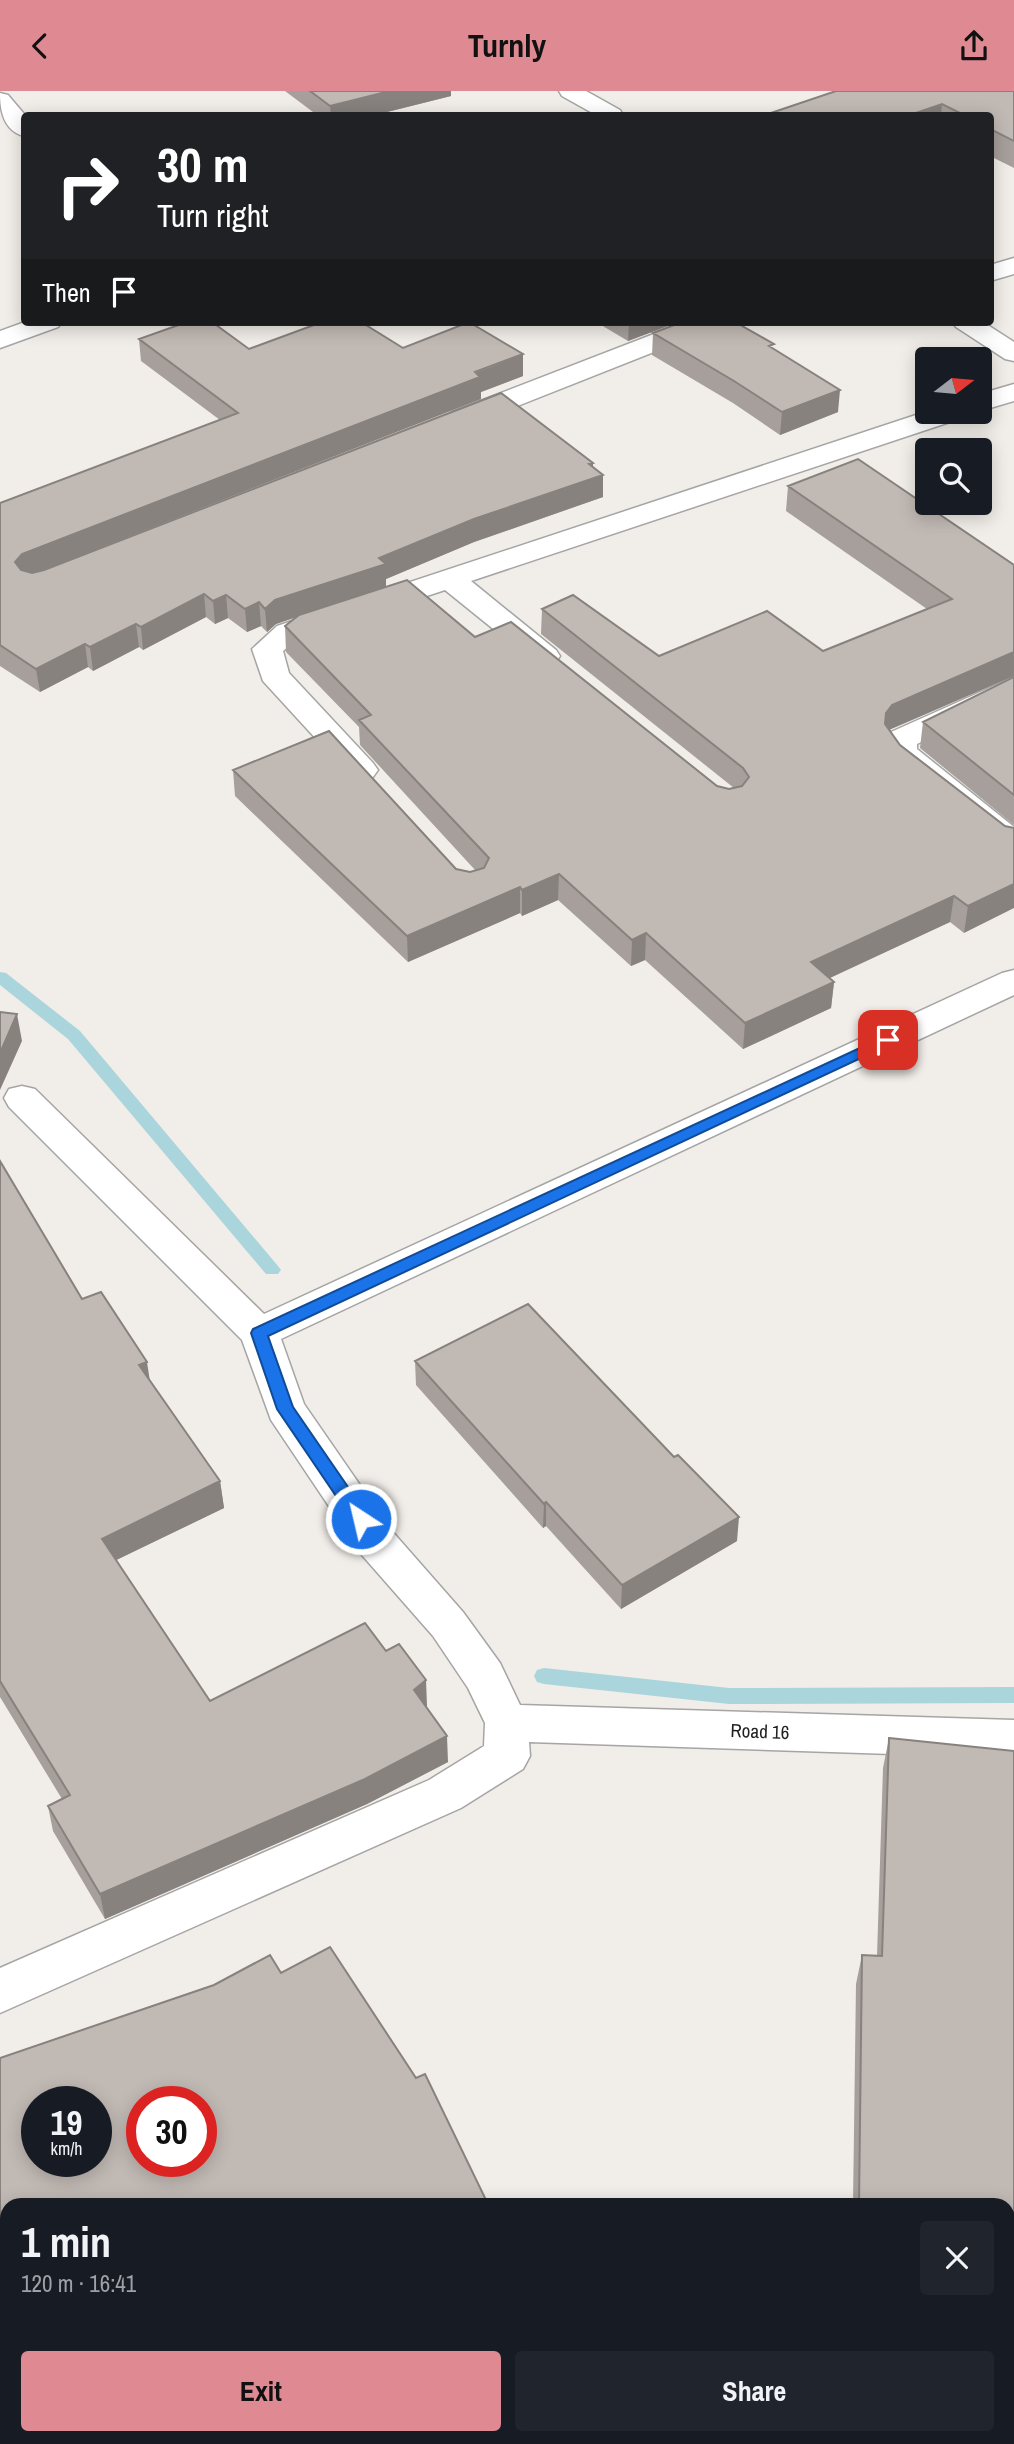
<!DOCTYPE html>
<meta charset="utf-8">
<style>
body{margin:0;font-family:"Archivo Narrow",sans-serif;background:#20242c;color:#f1f3f6;height:100vh;display:flex;flex-direction:column;font-size:26px;white-space:nowrap}
*{box-sizing:border-box;margin:0}
p{font-size:23px;color:#9ea1a6}
.icon{flex:none;width:38px;height:38px;fill:none;stroke:currentColor;stroke-width:2;stroke-linecap:round;stroke-linejoin:round}
.map{position:relative;flex:1;overflow:hidden}
.side{position:absolute;left:0px;top:2107px;width:1015px;height:247px;display:flex;flex-direction:column;background:#171b24;border-radius:21px 21px 0 0;box-shadow:0 4px 18px #0003}
.side>*{flex:none}
.top-card{position:absolute;left:21px;top:21px;width:973px;height:214px;border-radius:7px;box-shadow:0 4px 18px #0003;background:#202124;color:#fff;overflow:hidden}
.needle{width:46px;rotate:74deg}
.tools{position:absolute;left:915px;top:256px;display:grid;gap:14px}
.tools a{display:grid;place-items:center;width:77px;height:77px;border-radius:7px;background:#171b24;box-shadow:0 4px 18px #0003;font-size:35px}
.speed{position:absolute;left:21px;top:1995px;display:flex;gap:14px;font-size:35px;font-weight:700;text-align:center}
.speed>*{display:grid;place-content:center;width:91px;height:91px;border-radius:50%;background:#171b24;box-shadow:0 4px 18px #0003;line-height:1}
.speed small{font-size:18px;font-weight:400}
.speed .limit{border:10px solid #d22;background:#fff;color:#111}
.pin{position:absolute;display:grid;place-items:center;width:60px;height:60px;color:#fff;margin:-30px;border-radius:14px;box-shadow:0 4px 10px #0006}
.me{position:absolute;width:77px;margin:-38px;rotate:325deg;stroke-linejoin:round;filter:drop-shadow(0 0 5px #0008)}
.turn{display:flex;align-items:center;gap:24px;height:147px;padding:0 21px;font-size:32px}
.turn .icon{width:91px;height:91px;stroke-width:2.5}
.turn b{display:block;font-size:49px;line-height:60px}
.then{display:flex;align-items:center;height:66px;padding:0 21px;background:#0003;gap:14px;font-size:26px}
.round{display:grid;place-items:center;flex:none;width:74px;height:74px;border-radius:7px;background:#20242c}
.headline{display:flex;align-items:center;justify-content:space-between;height:119px;padding:0 21px}
h1{font-size:42px;font-weight:700;line-height:52px}
.primary-button{display:flex;gap:14px;margin-top:auto;padding:14px 21px}
.primary-button a{flex:1;height:80px;border-radius:7px;background:#df8992;color:#111;font-size:28px;font-weight:700;line-height:80px;text-align:center}
.primary-button a+a{background:#20242c;color:#f1f3f6}
header{display:flex;justify-content:space-between;align-items:center;height:91px;padding:0 21px;background:#df8992;color:#111;font-size:32px;font-weight:700}
.map>svg:first-child{display:block}
.lines{fill:none;stroke-linecap:round;stroke-linejoin:round}
.stream{fill:#aad5dc;fill-rule:evenodd}
.street-casing{stroke:#a5a5a5;stroke-width:3}
.street{fill:#fff;fill-rule:evenodd}
.wall{fill:#a69f9b}
.shaded-wall{fill:#87827e}
.building{fill:#c1b9b4;stroke:#87827e;stroke-width:2;fill-rule:evenodd}
.route{fill:#1a73e8;stroke:#114b97;stroke-width:2}
.labels{text-anchor:middle;dominant-baseline:central;stroke-width:6;stroke-linejoin:round;paint-order:stroke}
.street-label{font-size:19px;fill:#212121;stroke:#fff}
</style>
<header><svg class="icon" aria-label="back" viewBox="0 0 24 24"><path d="M15 5l-7 7 7 7"/></svg>Turnly<svg class="icon" aria-label="share" viewBox="0 0 24 24"><path d="M12 15V3M7 8l5-5 5 5M5 13v7h14v-7"/></svg></header>
<div class="map">
<svg width="1014" height="2353" viewBox="0 0 1014 2353">
<rect width="100%" height="100%" fill="#f1ede8"/>
<g class="lines">
<path class="stream" d="M 0,881 L 6,882 L 80,940 L 278,1175 L 281,1179 L 278,1183 L 266,1183 L 68,948 L 0,894 Z
M 544,1577 L 729,1597 L 1014,1596 L 1014,1612 L 729,1613 L 544,1593 L 537,1591 L 534,1585 L 537,1579 Z"/>
<g class="street-casing">
<path id="street" d="M 559,0 L 586,0 L 620,19 L 623,24 L 596,24 L 562,5 Z
M 0,2 L 8,4 L 25,24 L 24,45 C 4,40 0,20 0,2 Z
M 1014,167 L 1014,183 L 990,190 L 990,174 Z
M 25,231 L 62,231 L 58,236 L 0,257 L 0,240 Z
M 685,231 L 721,231 L 717,236 L 472,333 L 462,335 L 452,333 L 449,327 L 452,321 Z
M 952,231 L 983,231 L 1014,251 L 1014,270 L 1005,268 L 956,236 Z
M 1014,293 L 1014,310 L 980,320 L 980,303 Z
M 928,320 L 969,320 L 965,326 L 471,490 L 556,559 L 560,565 L 556,571 L 545,574 L 534,571 L 445,499 L 299,547 L 283,560 L 289,582 L 373,672 L 378,679 L 373,686 L 362,689 L 351,686 L 263,590 L 252,558 L 277,535 Z
M 1014,586 L 1014,607 L 917,653 L 917,658 L 1014,736 L 1014,762 L 1002,759 L 899,678 L 885,659 L 886,648 L 891,641 Z
M 1014,879 L 1014,904 L 281,1248 L 304,1313 L 391,1439 L 463,1521 L 500,1572 L 520,1614 L 1014,1629 L 1014,1667 L 529,1651 L 530,1665 L 523,1678 L 461,1717 L 0,1922 L 0,1877 L 429,1689 L 484,1655 L 485,1632 L 468,1597 L 433,1545 L 361,1463 L 271,1329 L 242,1249 L 9,1016 L 4,1007 L 9,998 L 22,995 L 35,998 L 264,1223 L 1002,882 Z"/>
</g>
<use href="#street" class="street"/>
</g>
<path class="wall" d="M 285,0 L 451,0 L 451,5 L 375,24 L 317,24 Z
M 1014,0 L 1014,77 L 990,65 L 990,24 L 765,24 Z
M 596,231 L 678,231 L 628,250 Z
M 653,242 L 774,258 L 838,321 L 780,344 L 733,312 L 652,264 Z
M 139,248 L 249,258 L 403,257 L 523,285 L 481,301 L 481,308 L 35,482 L 593,372 L 593,376 L 603,406 L 474,451 L 386,488 L 386,495 L 475,546 L 717,695 L 729,698 L 734,697 L 541,543 L 542,518 L 659,565 L 823,560 L 927,518 L 786,420 L 788,395 L 1014,474 L 890,639 L 900,654 L 1005,735 L 964,842 L 950,831 L 830,887 L 834,891 L 831,917 L 743,958 L 645,869 L 631,875 L 558,809 L 522,825 L 520,822 L 408,871 L 235,705 L 233,679 L 456,778 L 470,781 L 476,780 L 360,654 L 359,636 L 286,561 L 285,535 L 296,526 L 276,533 L 267,541 L 261,535 L 247,541 L 228,527 L 215,533 L 206,526 L 143,559 L 139,556 L 93,580 L 88,576 L 40,601 L 0,575 L 0,412 L 220,329 L 141,270 Z
M 1014,586 L 1014,734 L 920,657 L 923,631 Z
M 0,1070 L 82,1208 L 150,1291 L 220,1390 L 224,1417 L 116,1469 L 210,1610 L 386,1560 L 426,1589 L 426,1616 L 448,1671 L 367,1713 L 105,1828 L 53,1740 L 48,1715 L 62,1708 L 0,1606 Z
M 415,1270 L 737,1450 L 621,1518 L 546,1435 L 543,1437 L 416,1294 Z
M 889,1647 L 1014,1660 L 1014,2353 L 854,2353 L 854,2347 L 1008,2347 L 1008,2114 L 853,2114 L 856,1893 L 862,1864 L 877,1865 L 883,1677 Z"/>
<path class="shaded-wall" d="M 390,0 L 451,0 L 451,5 L 375,24 L 331,24 L 330,15 Z
M 942,13 L 941,24 L 910,24 Z
M 629,231 L 678,231 L 628,250 Z
M 523,263 L 523,285 L 481,301 L 481,308 L 25,486 L 15,471 L 22,463 Z
M 840,299 L 838,321 L 780,344 L 782,321 Z
M 593,372 L 593,387 L 603,384 L 603,406 L 474,451 L 386,488 L 386,496 L 276,533 L 267,541 L 265,518 L 275,509 L 379,467 Z
M 204,503 L 206,526 L 143,559 L 141,536 Z
M 226,504 L 228,527 L 215,533 L 213,510 Z
M 259,511 L 261,535 L 247,541 L 245,518 Z
M 136,533 L 139,556 L 93,580 L 90,556 Z
M 85,553 L 88,576 L 40,601 L 36,578 Z
M 1014,561 L 1014,585 L 889,639 L 883,648 L 886,622 L 892,614 Z
M 559,783 L 558,809 L 522,825 L 522,799 Z
M 1014,793 L 1014,817 L 964,842 L 968,815 Z
M 520,796 L 520,822 L 408,871 L 407,845 Z
M 954,805 L 950,831 L 808,897 L 811,871 Z
M 646,842 L 645,869 L 631,875 L 632,849 Z
M 834,891 L 831,917 L 743,958 L 745,932 Z
M 17,923 L 22,950 L 0,999 L 0,962 Z
M 147,1271 L 151,1297 L 139,1274 Z
M 220,1390 L 224,1417 L 106,1474 L 102,1448 Z
M 546,1411 L 546,1435 L 543,1437 L 544,1413 Z
M 739,1426 L 737,1450 L 621,1518 L 622,1494 Z
M 426,1589 L 427,1615 L 415,1625 L 414,1599 Z
M 447,1645 L 448,1671 L 367,1713 L 105,1828 L 100,1803 Z
M 7,2129 L 7,2154 L 0,2157 L 0,2131 Z"/>
<path class="building" d="M 310,0 L 390,0 L 330,15 Z
M 836,0 L 1014,0 L 1014,50 L 990,38 L 990,24 L 964,24 L 942,13 L 910,24 L 765,24 Z
M 187,231 L 212,231 L 249,258 L 322,231 L 361,231 L 403,257 L 469,231 L 523,263 L 475,281 L 480,286 L 22,463 L 15,471 L 21,479 L 32,482 L 44,479 L 501,302 L 593,372 L 589,373 L 603,384 L 474,428 L 379,467 L 386,473 L 275,509 L 265,518 L 259,511 L 245,518 L 226,504 L 213,510 L 204,503 L 141,536 L 136,533 L 90,556 L 85,553 L 36,578 L 0,554 L 0,412 L 238,322 L 139,248 Z
M 682,231 L 735,231 L 774,253 L 769,255 L 840,299 L 782,321 L 734,290 L 653,242 Z
M 858,368 L 1014,474 L 1014,561 L 892,614 L 886,622 L 885,633 L 900,654 L 1005,735 L 1014,737 L 1014,793 L 968,815 L 954,805 L 811,871 L 834,891 L 745,932 L 646,842 L 632,849 L 559,783 L 522,799 L 520,796 L 407,845 L 233,679 L 329,640 L 456,778 L 470,781 L 484,777 L 489,767 L 359,629 L 371,624 L 285,535 L 299,524 L 407,489 L 475,546 L 511,531 L 717,695 L 729,698 L 742,695 L 749,686 L 743,677 L 542,518 L 573,504 L 659,565 L 767,520 L 823,560 L 952,508 L 788,395 Z
M 1014,586 L 1014,704 L 923,631 Z
M 0,921 L 17,923 L 0,962 Z
M 0,1070 L 82,1208 L 101,1201 L 147,1271 L 139,1274 L 220,1390 L 102,1448 L 210,1610 L 365,1532 L 386,1560 L 399,1553 L 426,1589 L 414,1599 L 447,1645 L 365,1688 L 100,1803 L 48,1715 L 70,1704 L 0,1590 Z
M 528,1213 L 674,1366 L 678,1364 L 739,1426 L 622,1494 L 546,1411 L 544,1413 L 415,1270 Z
M 889,1647 L 1014,1660 L 1014,2353 L 860,2353 L 860,2347 L 1008,2347 L 1008,2114 L 859,2114 L 862,1864 L 882,1865 Z
M 330,1856 L 416,1987 L 425,1983 L 487,2111 L 481,2114 L 7,2114 L 7,2129 L 0,2131 L 0,1967 L 214,1894 L 270,1864 L 281,1882 ZM 37,2011 L 96,2011 L 96,2070 L 37,2070 ZM 142,2011 L 201,2011 L 201,2070 L 142,2070 Z
M 121,2347 L 525,2347 L 527,2353 L 123,2353 Z"/>
<path class="route" d="M 888,944 L 895,949 L 893,952 L 268,1245 L 293,1316 L 370,1428 L 367,1433 L 355,1433 L 277,1318 L 251,1242 L 253,1238 Z"/>
<g class="labels">
<g class="street-label">
<text transform="translate(760 1640) rotate(2)">Road 16</text>
</g>
</g>
</svg>
<div class="tools">
<a><svg class="needle" viewBox="-14 -14 28 28"><path d="M0-13l5 13h-10z" fill="#e53935"/><path d="M0 13l5-13h-10z" fill="#9ea1a6"/></svg></a>
<a><svg class="icon" aria-label="search" viewBox="0 0 24 24"><circle cx="10" cy="10" r="6"/><path d="M15 15l6 6"/></svg></a>
</div>
<div class="speed"><div>19<small>km/h</small></div><div class="limit">30</div></div>
<div class="pin" style="left:888px;top:949px;background:#d93025"><svg class="icon" aria-label="arrive" viewBox="0 0 24 24"><path d="M6 21V4h12l-3 4 3 4H6"/></svg></div>
<svg class="me" style="left:361px;top:1428px" viewBox="-20 -20 40 40"><circle r="17" fill="#1a73e8" stroke="#fff" stroke-width="3"/><path d="M0-11L8 9 0 5-8 9z" fill="#fff"/></svg>
<div class="top-card">
<div class="turn"><svg class="icon" aria-label="right" viewBox="0 0 24 24"><path d="M7 20v-9h11M14 6l5 5-5 5"/></svg><div><b>30 m</b>Turn right</div></div>
<div class="then">Then<svg class="icon" aria-label="arrive" viewBox="0 0 24 24"><path d="M6 21V4h12l-3 4 3 4H6"/></svg></div>
</div>
<section class="side">
<div class="headline"><div><h1>1 min</h1><p>120 m · 16:41</p></div><a class="round"><svg class="icon" aria-label="close" viewBox="0 0 24 24"><path d="M6 6l12 12M18 6L6 18"/></svg></a></div>
<div class="primary-button"><a>Exit</a><a>Share</a></div>
</section>
</div>
